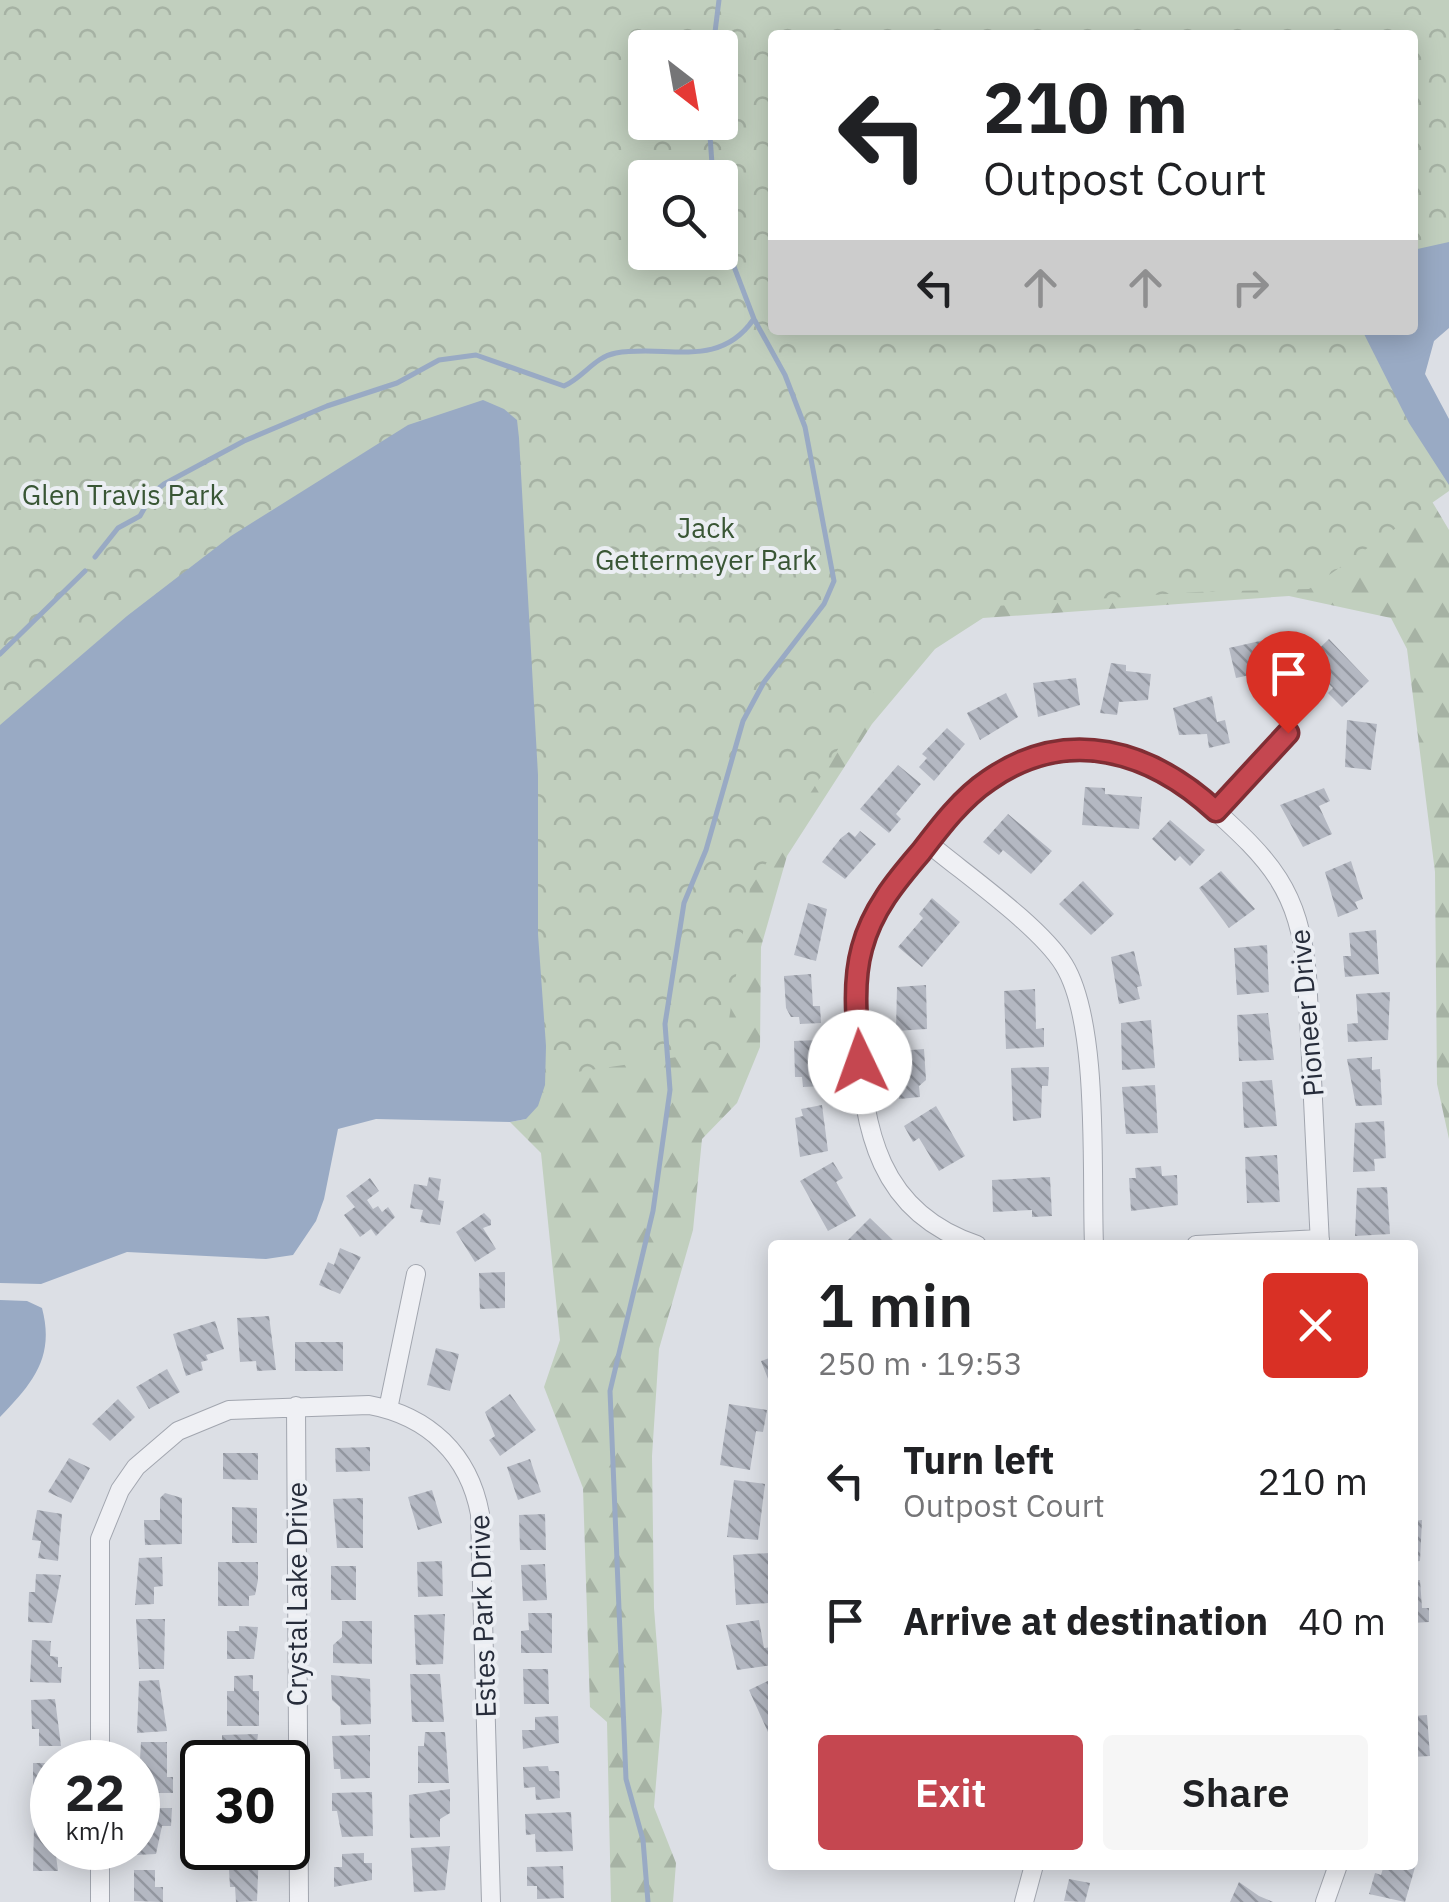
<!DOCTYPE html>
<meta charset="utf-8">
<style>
body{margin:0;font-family:"IBM Plex Sans",sans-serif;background:#f6f6f6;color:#202124;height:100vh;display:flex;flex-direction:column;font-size:38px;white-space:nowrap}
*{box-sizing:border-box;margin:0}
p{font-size:32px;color:#757577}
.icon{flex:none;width:55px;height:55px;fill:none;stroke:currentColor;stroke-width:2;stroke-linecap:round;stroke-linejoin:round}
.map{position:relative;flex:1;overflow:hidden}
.drawer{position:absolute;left:768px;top:1240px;width:650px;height:630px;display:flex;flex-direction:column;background:#fff;border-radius:10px;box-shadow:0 5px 25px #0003}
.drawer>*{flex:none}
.guide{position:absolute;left:768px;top:30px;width:650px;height:305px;border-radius:10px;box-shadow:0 5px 25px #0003;background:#fff;color:#202124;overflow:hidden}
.needle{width:65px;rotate:149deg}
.controls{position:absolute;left:628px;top:30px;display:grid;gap:20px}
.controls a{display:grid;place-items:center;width:110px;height:110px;border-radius:10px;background:#fff;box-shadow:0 5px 25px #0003;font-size:50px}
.speed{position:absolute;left:30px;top:1740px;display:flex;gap:20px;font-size:50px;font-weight:700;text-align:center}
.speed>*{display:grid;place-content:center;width:130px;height:130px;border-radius:50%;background:#fff;box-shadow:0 5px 25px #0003;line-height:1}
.speed small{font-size:25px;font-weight:400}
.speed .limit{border:5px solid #111;border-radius:15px;background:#fff;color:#111}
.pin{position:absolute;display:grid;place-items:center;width:85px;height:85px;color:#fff;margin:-102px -42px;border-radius:50% 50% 50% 0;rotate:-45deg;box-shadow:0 0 10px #0007}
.pin .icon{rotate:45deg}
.me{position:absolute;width:110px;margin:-55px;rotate:357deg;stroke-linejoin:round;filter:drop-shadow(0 0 8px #0008)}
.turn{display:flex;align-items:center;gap:35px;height:210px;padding:0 50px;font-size:45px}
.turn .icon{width:130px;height:130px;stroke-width:2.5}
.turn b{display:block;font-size:70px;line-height:85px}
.lanes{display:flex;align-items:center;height:95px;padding:0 50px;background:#0003;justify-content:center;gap:50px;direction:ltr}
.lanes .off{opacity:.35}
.round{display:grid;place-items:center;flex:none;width:105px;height:105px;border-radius:10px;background:#f6f6f6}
.overview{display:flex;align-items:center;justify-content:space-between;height:170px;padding:0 50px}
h1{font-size:60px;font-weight:600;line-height:75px}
.cta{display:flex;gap:20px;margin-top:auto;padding:20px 50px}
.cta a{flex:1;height:115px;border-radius:10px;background:#c54750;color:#fff;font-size:40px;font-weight:600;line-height:115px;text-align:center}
.cta a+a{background:#f6f6f6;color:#202124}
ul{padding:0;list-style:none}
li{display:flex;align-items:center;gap:30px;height:140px;padding:0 50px}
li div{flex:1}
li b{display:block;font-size:38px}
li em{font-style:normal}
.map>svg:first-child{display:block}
.forest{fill:url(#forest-firs)}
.park{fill:url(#park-crowns);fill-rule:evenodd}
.water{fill:#99aac4}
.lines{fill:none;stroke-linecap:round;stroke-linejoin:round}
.stream{stroke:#99aac4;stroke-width:5}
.building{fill:url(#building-back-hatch)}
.street-casing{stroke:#a2a6af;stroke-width:20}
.street{stroke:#eff0f4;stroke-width:18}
.route-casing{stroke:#802e34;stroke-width:25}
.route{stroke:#c54750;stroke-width:18}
.labels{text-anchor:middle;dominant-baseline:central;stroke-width:8;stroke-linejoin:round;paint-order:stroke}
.park-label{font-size:28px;fill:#395635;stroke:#ebeef3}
.street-label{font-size:28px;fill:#272d3b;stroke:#ebeef3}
</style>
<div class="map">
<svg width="1449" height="1902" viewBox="0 0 1449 1902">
<defs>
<pattern id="forest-firs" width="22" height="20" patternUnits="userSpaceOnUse" patternTransform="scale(2.5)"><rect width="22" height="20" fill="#c1cfbe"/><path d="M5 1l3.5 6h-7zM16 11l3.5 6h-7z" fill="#a6b2a4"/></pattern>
<pattern id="park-crowns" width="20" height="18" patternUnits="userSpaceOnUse" patternTransform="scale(2.5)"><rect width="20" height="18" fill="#c1cfbe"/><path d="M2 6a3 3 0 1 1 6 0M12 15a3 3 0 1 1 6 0" fill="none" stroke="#a6b2a4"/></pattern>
<pattern id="building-back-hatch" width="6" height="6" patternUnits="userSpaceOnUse" patternTransform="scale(2.5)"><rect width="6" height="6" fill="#b4b8c2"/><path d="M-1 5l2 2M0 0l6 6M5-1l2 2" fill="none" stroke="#92969f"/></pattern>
</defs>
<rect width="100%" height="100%" fill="#dcdfe5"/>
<path class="forest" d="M 772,35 L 772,330 L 1330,330 L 1449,530 L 1449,1139 L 1437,1084 L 1435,872 L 1407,649 L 1391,618 L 1289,596 L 983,618 L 935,649 L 872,724 L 787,856 L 761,947 L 760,1047 L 737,1103 L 702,1139 L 693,1230 L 659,1349 L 652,1456 L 654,1608 L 662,1711 L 654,1807 L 676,1863 L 673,1902 L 611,1902 L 607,1722 L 590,1707 L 583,1488 L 544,1387 L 560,1340 L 541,1153 L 510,1122 L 526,1119 L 334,259 L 720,252 L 720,48 Z"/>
<path class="park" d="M 0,0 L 1449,0 L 1449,252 L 1413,274 L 1412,35 L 772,35 L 772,330 L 1382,330 L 1449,455 L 1449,491 L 1309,589 L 1196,592 L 981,607 L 874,692 L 750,889 L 724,1050 L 503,1083 L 0,762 ZM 645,48 L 720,48 L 720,122 L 645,122 ZM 645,178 L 720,178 L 720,252 L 645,252 Z"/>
<path class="water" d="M 1449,242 L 1449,328 L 1434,341 L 1425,374 L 1449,419 L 1449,485 L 1409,423 L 1362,330 L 1412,330 L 1413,250 Z
M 483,400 L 504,409 L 517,420 L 519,438 L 538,775 L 538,934 L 546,1046 L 545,1085 L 538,1106 L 526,1119 L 510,1122 L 376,1119 L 338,1129 L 324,1199 L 316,1221 L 293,1255 L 266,1259 L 127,1252 L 41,1284 L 0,1283 L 0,725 L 127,616 L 231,536 L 408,425 Z
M 0,1300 L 27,1301 L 42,1308 C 55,1357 33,1383 0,1417 Z"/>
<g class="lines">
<path class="stream" d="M 713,48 L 719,0
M 709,122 L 713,178
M 95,557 L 118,528 L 140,516 L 153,493 L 164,484 L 244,441 L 327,406 L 397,383 L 439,360 L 476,355 L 564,386 C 584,377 594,357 616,353 C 666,344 718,370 753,320
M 0,654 L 85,571
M 648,1902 L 643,1840 L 626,1779 L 610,1391 L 653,1211 L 670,1090 L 665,1024 L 684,903 L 706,850 L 743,721 L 764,682 L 824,604 L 834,581 L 805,427 L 785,375 L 754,319 L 725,243 L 720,216"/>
</g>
<path class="building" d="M 1287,635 L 1295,672 L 1275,677 L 1274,670 L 1236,678 L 1229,648 Z
M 1329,639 L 1369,681 L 1342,707 L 1328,693 L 1333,688 L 1306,661 Z
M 1111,663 L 1126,665 L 1126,671 L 1151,674 L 1148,700 L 1119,702 L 1117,715 L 1100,713 Z
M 1076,678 L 1080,705 L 1038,717 L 1033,683 Z
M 1006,693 L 1018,717 L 980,740 L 967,713 Z
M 1212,696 L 1217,722 L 1225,720 L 1230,743 L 1209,748 L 1207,734 L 1179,735 L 1173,708 Z
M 1347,720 L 1377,724 L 1371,770 L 1345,767 Z
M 947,728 L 965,744 L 934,781 L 919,767 L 927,758 L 922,754 Z
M 898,765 L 921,784 L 896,814 L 901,819 L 889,833 L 860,809 Z
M 1085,787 L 1105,788 L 1105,794 L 1142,797 L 1139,829 L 1082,825 Z
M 1324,788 L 1330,801 L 1319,806 L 1332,834 L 1303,847 L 1280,805 Z
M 1008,814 L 1052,851 L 1031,874 L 1003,850 L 999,855 L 983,842 Z
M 1170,820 L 1205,850 L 1190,866 L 1180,856 L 1175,861 L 1152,839 Z
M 860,831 L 876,844 L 845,879 L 822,862 L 841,838 L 849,832 L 855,837 Z
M 1351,861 L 1363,899 L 1355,902 L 1358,909 L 1338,917 L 1325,872 Z
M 1221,871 L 1255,909 L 1229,928 L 1199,888 Z
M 1083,881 L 1114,914 L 1091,935 L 1059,904 Z
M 932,898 L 960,922 L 922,967 L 898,947 L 923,918 L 919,914 Z
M 808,903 L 827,909 L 816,961 L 794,955 Z
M 1376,930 L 1379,974 L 1345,977 L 1343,956 L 1351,956 L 1349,933 Z
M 1267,945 L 1269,992 L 1237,995 L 1234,948 Z
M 1134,951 L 1142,986 L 1137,987 L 1140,999 L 1119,1004 L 1111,957 Z
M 811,974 L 813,1006 L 820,1006 L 821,1023 L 800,1024 L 799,1017 L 791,1017 L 786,1008 L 784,976 Z
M 926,985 L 927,1029 L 896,1031 L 897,987 Z
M 1035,989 L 1036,1029 L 1044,1028 L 1044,1047 L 1006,1049 L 1004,991 Z
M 1390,992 L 1388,1040 L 1348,1042 L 1347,1024 L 1358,1023 L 1356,994 Z
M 1268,1013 L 1274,1060 L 1239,1061 L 1237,1015 Z
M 1151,1020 L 1155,1068 L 1122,1070 L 1121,1023 Z
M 819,1040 L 824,1086 L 803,1087 L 802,1077 L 795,1077 L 794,1041 Z
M 924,1049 L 926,1080 L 919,1086 L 920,1097 L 899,1099 L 899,1051 Z
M 1372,1057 L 1372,1070 L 1380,1069 L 1382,1105 L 1356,1106 L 1347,1059 Z
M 1049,1067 L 1048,1086 L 1042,1086 L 1041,1118 L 1013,1121 L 1011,1068 Z
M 1272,1080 L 1277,1126 L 1244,1128 L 1242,1082 Z
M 1155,1085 L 1158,1133 L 1126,1134 L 1122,1087 Z
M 822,1105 L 828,1151 L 800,1157 L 795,1118 L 803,1116 L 801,1109 Z
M 936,1106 L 965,1156 L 939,1171 L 919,1138 L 913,1142 L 904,1126 Z
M 1384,1121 L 1386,1158 L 1374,1159 L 1375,1171 L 1353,1172 L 1355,1123 Z
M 1277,1155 L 1280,1202 L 1247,1203 L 1245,1157 Z
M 833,1162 L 843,1178 L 836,1182 L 856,1216 L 828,1231 L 800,1181 Z
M 1161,1166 L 1162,1176 L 1177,1175 L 1178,1205 L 1131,1211 L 1129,1178 L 1136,1178 L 1135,1168 Z
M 429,1177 L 441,1179 L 438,1200 L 444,1201 L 440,1225 L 420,1222 L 423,1210 L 410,1208 L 414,1184 L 427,1186 Z
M 1050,1177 L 1052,1216 L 1032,1217 L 1032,1210 L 993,1212 L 992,1180 Z
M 370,1178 L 379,1191 L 367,1200 L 373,1209 L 378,1206 L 382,1212 L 388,1207 L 395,1217 L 376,1236 L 371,1229 L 360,1237 L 344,1215 L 355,1207 L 346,1196 Z
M 1387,1187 L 1390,1234 L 1355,1236 L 1357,1188 Z
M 484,1213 L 491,1220 L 491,1225 L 483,1228 L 496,1249 L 475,1262 L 456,1232 Z
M 870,1218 L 898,1245 L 853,1245 L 848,1240 Z
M 340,1248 L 361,1257 L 340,1294 L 319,1285 L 328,1262 L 334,1265 Z
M 505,1272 L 505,1308 L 480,1309 L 479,1273 Z
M 269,1316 L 276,1370 L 257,1371 L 256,1361 L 240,1362 L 237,1318 Z
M 215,1321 L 224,1349 L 206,1355 L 208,1360 L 201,1362 L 203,1370 L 186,1376 L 173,1334 Z
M 295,1342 L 343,1342 L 343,1371 L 295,1371 Z
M 436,1348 L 459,1354 L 450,1391 L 427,1385 Z
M 772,1357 L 772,1389 L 761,1361 Z
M 167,1369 L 180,1392 L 149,1409 L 136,1387 Z
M 510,1394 L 536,1430 L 500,1456 L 489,1440 L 495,1436 L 485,1412 Z
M 118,1399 L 135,1417 L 110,1441 L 92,1424 Z
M 729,1404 L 767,1410 L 763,1432 L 756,1431 L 750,1470 L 720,1465 Z
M 370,1447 L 370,1471 L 336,1472 L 335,1448 Z
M 223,1453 L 258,1453 L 258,1480 L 223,1479 Z
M 69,1458 L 90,1468 L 71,1503 L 48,1492 Z
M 530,1459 L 541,1492 L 518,1500 L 507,1467 Z
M 734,1480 L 765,1484 L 758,1540 L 727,1537 Z
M 432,1490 L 442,1523 L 418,1530 L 408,1497 Z
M 165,1493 L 182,1498 L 182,1544 L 145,1545 L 144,1520 L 160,1520 L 160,1498 Z
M 363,1498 L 363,1548 L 337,1548 L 333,1499 Z
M 232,1507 L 257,1508 L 257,1543 L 232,1543 Z
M 37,1510 L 62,1514 L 58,1561 L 38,1558 L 41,1541 L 32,1540 Z
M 545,1514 L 546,1550 L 520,1550 L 519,1515 Z
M 1422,1520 L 1420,1561 L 1412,1562 L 1412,1521 Z
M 769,1553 L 768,1603 L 736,1605 L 733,1555 Z
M 162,1557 L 163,1586 L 154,1587 L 154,1604 L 135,1605 L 139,1558 Z
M 442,1561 L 443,1596 L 418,1597 L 417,1562 Z
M 218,1562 L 258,1562 L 258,1580 L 255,1595 L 249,1596 L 249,1606 L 218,1606 Z
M 545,1564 L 547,1600 L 523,1601 L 521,1565 Z
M 331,1566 L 356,1566 L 356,1600 L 331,1600 Z
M 36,1574 L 61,1575 L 52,1623 L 28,1622 L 29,1592 L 35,1592 Z
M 1412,1580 L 1420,1580 L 1422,1608 L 1429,1608 L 1429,1622 L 1412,1623 Z
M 528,1613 L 552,1613 L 552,1653 L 521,1653 L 521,1631 L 529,1630 Z
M 445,1614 L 443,1664 L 416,1665 L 414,1615 Z
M 136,1619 L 165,1619 L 164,1669 L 139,1669 Z
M 759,1620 L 764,1648 L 772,1647 L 772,1665 L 737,1670 L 726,1625 Z
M 342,1621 L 372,1621 L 372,1664 L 333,1663 L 333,1645 L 342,1637 Z
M 239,1626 L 258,1627 L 254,1659 L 227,1659 L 227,1631 L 239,1631 Z
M 32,1640 L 51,1641 L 50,1656 L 58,1657 L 58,1667 L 62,1667 L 61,1683 L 30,1682 Z
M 523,1669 L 548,1669 L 549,1704 L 524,1704 Z
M 410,1674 L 440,1674 L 444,1722 L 412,1722 Z
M 253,1675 L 253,1691 L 259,1691 L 259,1726 L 227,1726 L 227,1691 L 234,1691 L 234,1676 Z
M 331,1675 L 370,1679 L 371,1724 L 341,1725 L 340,1707 L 332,1700 Z
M 772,1679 L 772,1741 L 749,1690 Z
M 159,1680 L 167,1731 L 137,1733 L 139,1681 Z
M 55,1699 L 61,1746 L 39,1746 L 39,1729 L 32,1729 L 31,1700 Z
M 1427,1715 L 1430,1756 L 1412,1757 L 1412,1716 Z
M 558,1716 L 559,1743 L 523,1749 L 522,1730 L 535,1730 L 535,1717 Z
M 425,1732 L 445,1732 L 449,1783 L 418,1783 L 418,1746 L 424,1746 Z
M 258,1734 L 255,1761 L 222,1762 L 222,1735 Z
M 370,1735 L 370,1778 L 341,1779 L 340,1769 L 334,1769 L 332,1736 Z
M 141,1742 L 167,1742 L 167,1777 L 173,1777 L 173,1793 L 138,1793 Z
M 33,1763 L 52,1763 L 52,1811 L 40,1811 L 39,1794 L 33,1794 Z
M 548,1766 L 549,1771 L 559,1771 L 560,1798 L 536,1800 L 535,1787 L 524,1788 L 523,1767 Z
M 1412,1785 L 1416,1785 L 1417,1824 L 1412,1824 Z
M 450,1789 L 450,1813 L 440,1819 L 440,1837 L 410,1838 L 409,1795 Z
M 372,1792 L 373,1836 L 342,1837 L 337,1811 L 332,1811 L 332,1793 Z
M 139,1808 L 172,1808 L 171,1826 L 162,1826 L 156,1854 L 135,1855 Z
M 571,1812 L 573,1851 L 536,1852 L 535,1834 L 526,1835 L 525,1814 Z
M 34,1825 L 52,1825 L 58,1871 L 33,1871 Z
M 450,1846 L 445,1890 L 414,1892 L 411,1848 Z
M 259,1850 L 257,1901 L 236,1902 L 235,1887 L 230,1887 L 228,1852 Z
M 364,1853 L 364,1863 L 372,1863 L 372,1880 L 334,1887 L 334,1867 L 342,1867 L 342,1854 Z
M 1412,1856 L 1418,1857 L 1405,1902 L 1369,1894 L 1375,1873 L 1381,1875 L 1384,1865 L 1412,1865 Z
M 563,1866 L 564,1898 L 537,1899 L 537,1886 L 527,1886 L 527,1867 Z
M 134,1870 L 155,1870 L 155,1887 L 163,1887 L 163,1902 L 134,1901 Z
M 1069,1879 L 1090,1883 L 1085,1902 L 1064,1901 Z
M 1239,1882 L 1259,1896 L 1273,1902 L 1230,1902 Z"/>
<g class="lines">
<g class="street-casing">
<path id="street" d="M 1216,811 L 1288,733
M 928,843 C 965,874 1040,926 1064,965 C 1100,1024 1091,1173 1094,1245
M 977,1245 C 878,1212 864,1130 858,1039 C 856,1007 853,971 864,941 C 877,904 900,876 925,846 C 944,824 964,798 988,780 C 1060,729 1148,749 1209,805 C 1271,861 1299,889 1307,975 L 1320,1245
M 1196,1245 L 1320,1239
M 296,1406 L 299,1902
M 388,1409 L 416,1274
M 100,1762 L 100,1539 L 120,1490 L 136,1467 L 178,1431 L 229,1410 L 369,1405 C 429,1416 469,1455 480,1514 L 491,1902
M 100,1848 L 100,1902
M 1024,1902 L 1034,1865
M 1325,1902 L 1338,1865"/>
</g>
<use href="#street" class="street"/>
</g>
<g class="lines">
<g class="route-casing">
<path id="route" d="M 860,1062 C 857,1025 852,984 862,948 C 872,910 896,881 921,852 C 940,827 962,798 989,780 C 1068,725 1151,751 1216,811 L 1288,733"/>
</g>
<use href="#route" class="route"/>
</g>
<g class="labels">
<g class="park-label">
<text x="123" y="494">Glen Travis Park</text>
<text x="706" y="527">Jack<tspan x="706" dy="32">Gettermeyer Park</tspan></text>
</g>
<g class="street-label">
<text transform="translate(1306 1013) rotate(-95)">Pioneer Drive</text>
<text transform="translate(296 1594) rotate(-90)">Crystal Lake Drive</text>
<text transform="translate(482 1616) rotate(-92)">Estes Park Drive</text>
</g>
</g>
</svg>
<div class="controls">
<a><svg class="needle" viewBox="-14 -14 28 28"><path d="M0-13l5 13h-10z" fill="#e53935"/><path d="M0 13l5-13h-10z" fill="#757577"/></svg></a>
<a><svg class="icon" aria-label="search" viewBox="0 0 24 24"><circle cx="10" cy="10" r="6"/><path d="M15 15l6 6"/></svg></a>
</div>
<div class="speed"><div>22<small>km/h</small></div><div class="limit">30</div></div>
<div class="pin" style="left:1288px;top:733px;background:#d93025"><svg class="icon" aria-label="arrive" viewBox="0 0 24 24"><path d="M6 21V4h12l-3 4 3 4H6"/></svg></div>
<svg class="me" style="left:860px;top:1062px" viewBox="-20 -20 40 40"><circle r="19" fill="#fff"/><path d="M0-13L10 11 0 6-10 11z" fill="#c54750"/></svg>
<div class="guide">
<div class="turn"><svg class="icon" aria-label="left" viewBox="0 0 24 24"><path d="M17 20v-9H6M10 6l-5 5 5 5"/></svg><div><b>210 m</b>Outpost Court</div></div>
<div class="lanes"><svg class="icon" aria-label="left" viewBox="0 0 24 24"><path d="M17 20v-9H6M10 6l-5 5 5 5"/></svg><svg class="icon off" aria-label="ahead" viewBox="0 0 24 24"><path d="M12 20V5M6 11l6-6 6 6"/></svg><svg class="icon off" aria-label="ahead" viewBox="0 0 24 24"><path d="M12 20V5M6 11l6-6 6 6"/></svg><svg class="icon off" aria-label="right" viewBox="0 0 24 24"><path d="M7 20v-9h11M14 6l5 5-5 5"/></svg></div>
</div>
<section class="drawer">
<div class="overview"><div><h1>1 min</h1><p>250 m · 19:53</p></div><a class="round" style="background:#d93025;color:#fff"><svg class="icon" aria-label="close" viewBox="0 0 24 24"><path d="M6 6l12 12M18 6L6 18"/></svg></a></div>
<ul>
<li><svg class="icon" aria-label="left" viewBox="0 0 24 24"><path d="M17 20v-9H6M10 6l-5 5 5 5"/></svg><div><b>Turn left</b><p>Outpost Court</p></div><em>210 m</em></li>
<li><svg class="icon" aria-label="arrive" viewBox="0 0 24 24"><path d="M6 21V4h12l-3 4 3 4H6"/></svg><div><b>Arrive at destination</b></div><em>40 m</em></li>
</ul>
<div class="cta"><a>Exit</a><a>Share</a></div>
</section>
</div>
